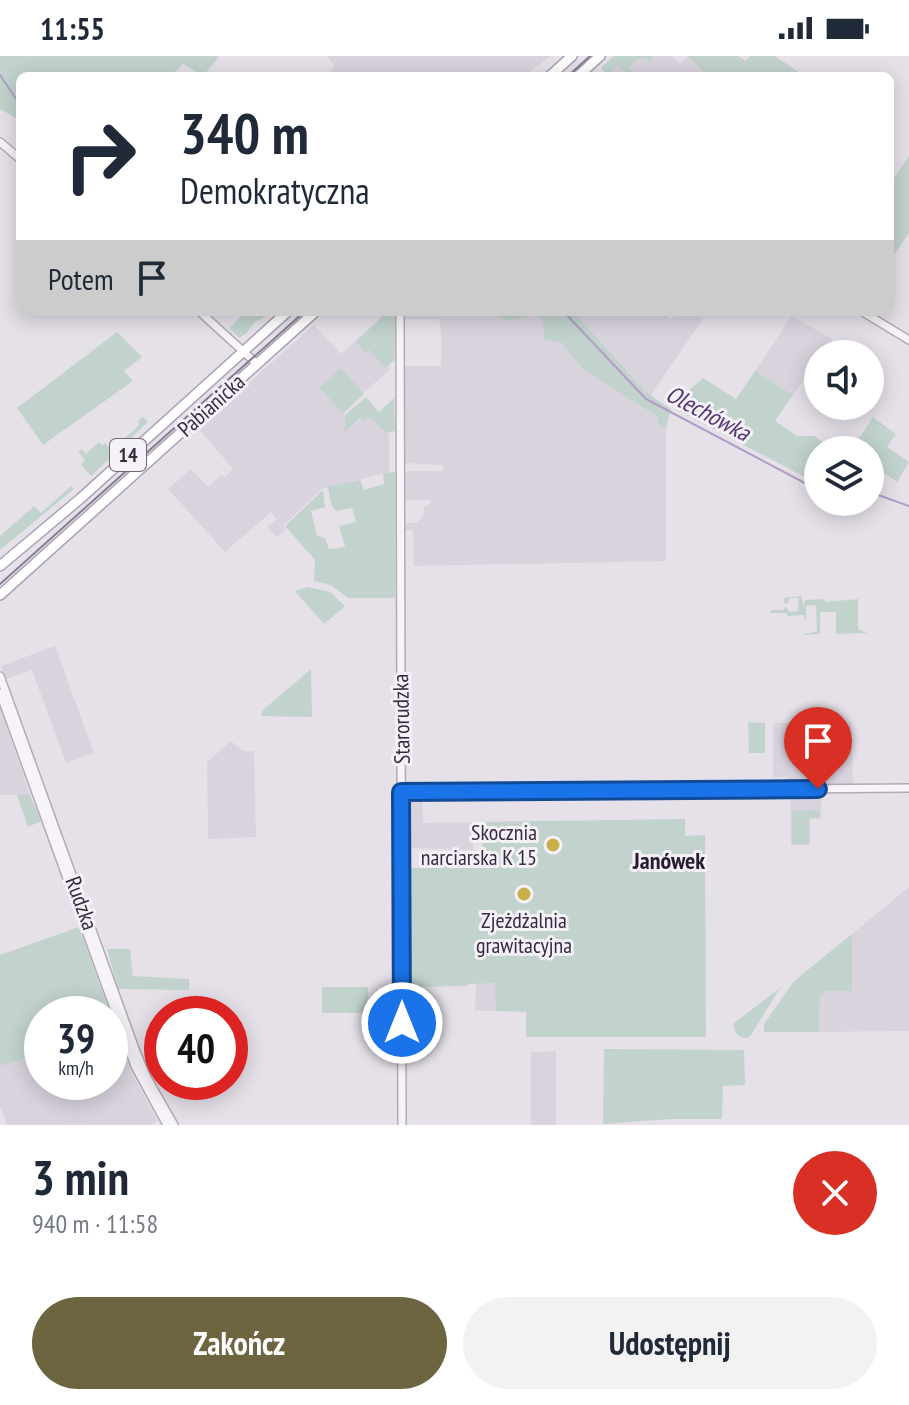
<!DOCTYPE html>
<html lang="pl">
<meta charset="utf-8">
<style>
body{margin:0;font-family:"PT Sans Narrow",sans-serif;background:#f2f2f3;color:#1f2937;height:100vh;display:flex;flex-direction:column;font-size:30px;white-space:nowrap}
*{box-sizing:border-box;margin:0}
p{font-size:26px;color:#747a83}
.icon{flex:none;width:44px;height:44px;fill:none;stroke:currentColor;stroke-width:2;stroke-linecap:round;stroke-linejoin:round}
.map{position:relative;height:1069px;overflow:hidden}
.details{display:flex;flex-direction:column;background:#fff;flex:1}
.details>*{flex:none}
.banner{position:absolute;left:16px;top:16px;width:878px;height:244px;border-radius:12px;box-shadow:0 4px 20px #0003;background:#fff;color:#1f2937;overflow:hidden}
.buttons{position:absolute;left:804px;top:284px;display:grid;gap:16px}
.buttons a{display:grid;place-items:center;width:80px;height:80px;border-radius:50%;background:#fff;box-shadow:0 4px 20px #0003;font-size:40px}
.speed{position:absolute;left:24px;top:940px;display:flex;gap:16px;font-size:40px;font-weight:700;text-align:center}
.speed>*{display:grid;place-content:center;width:104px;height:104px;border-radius:50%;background:#fff;box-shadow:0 4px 20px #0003;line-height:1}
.speed small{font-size:20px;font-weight:400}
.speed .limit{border:12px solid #d22;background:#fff;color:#111}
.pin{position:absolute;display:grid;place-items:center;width:68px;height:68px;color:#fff;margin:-82px -34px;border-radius:50% 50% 50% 0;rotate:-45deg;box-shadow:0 0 8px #0007}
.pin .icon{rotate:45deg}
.me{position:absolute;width:88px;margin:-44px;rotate:0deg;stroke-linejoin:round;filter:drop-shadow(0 0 6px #0008)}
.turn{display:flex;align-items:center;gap:28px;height:168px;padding:0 32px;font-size:36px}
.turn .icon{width:104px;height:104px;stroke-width:2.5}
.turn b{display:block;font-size:56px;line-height:68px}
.then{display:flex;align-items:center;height:76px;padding:0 32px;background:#0003;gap:16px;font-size:30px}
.round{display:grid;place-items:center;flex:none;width:84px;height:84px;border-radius:42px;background:#f2f2f3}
.headline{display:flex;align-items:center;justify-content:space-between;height:136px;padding:0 32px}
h1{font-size:48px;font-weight:700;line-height:60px}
.button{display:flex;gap:16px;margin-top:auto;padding:16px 32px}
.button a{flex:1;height:92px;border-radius:48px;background:#6c6540;color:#fff;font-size:32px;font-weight:700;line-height:92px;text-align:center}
.button a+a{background:#f2f2f3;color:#1f2937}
.status{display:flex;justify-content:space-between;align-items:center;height:56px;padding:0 40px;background:#fff;direction:ltr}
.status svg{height:22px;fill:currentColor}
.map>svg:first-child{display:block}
.built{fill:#d9d3de}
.green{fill:#c2d3ce}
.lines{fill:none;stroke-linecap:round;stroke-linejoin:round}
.stream{stroke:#b09dc8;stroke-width:2}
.minor-casing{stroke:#b2aab6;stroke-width:10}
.major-casing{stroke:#aba1b5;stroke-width:12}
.minor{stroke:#f6f4f8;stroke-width:7}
.major{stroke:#fff;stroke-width:9}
.tram{stroke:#887b92;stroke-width:2}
.route-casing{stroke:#114b97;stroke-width:20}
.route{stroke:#1a73e8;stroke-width:14}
.poi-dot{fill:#caae4a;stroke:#f4f1f7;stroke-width:3}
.labels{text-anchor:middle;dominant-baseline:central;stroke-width:6;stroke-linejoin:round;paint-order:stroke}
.shield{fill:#f4f1f7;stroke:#706677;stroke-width:2}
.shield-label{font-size:20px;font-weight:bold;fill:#372a40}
.street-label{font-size:22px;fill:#372a40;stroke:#f4f1f7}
.poi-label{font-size:22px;fill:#372a40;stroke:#f4f1f7;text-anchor:end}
.water-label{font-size:24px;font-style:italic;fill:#533573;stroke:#f4f1f7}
.neighbourhood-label{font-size:24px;font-weight:bold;fill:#291c31;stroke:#f4f1f7}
</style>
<div class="status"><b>11:55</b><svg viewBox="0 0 49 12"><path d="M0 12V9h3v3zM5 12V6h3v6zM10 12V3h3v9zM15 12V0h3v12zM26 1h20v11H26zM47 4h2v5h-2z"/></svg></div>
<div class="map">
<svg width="909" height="1069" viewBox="0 0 909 1069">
<rect width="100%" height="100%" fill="#e6e1e9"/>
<path class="built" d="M 326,0 L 551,0 L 524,20 L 329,20 L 334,9 Z
M 614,0 L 672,0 L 680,7 L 688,0 L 707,20 L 601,20 L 605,17 L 601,12 Z
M 395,256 L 395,304 L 388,310 L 391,313 L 363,337 L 341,312 L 319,331 L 345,360 L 344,377 L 361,362 L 365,365 L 371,361 L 389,378 L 389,416 L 322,433 L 284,469 L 286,473 L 277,481 L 267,471 L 277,463 L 271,456 L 225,496 L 168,433 L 191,413 L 208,431 L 221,419 L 224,421 L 233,413 L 198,372 L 314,269 L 341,298 L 386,257 Z
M 405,256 L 490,256 L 507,265 L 538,258 L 584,314 L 658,361 L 658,368 L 666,372 L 666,505 L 414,510 L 413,474 L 404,474 L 404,467 L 416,467 L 423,460 L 424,450 L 431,447 L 431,444 L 404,444 L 404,418 L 409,415 L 443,415 L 443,409 L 404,407 L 404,310 L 441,310 L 441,277 L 439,263 L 405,263 Z
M 574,256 L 661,256 L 671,263 L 676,256 L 693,256 L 703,263 L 650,340 Z
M 792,260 L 832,283 L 821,298 L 818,298 L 818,303 L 793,339 L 755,315 Z
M 55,590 L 94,697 L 66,707 L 32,614 L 6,623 L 1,610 Z
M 0,652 L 19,706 L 30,739 L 0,739 Z
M 851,666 L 853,728 L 787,729 L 787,721 L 773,721 L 773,670 L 775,667 Z
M 231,685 L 243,695 L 254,695 L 256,781 L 208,783 L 207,706 Z
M 407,740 L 422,740 L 423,767 L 472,766 L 473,794 L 406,792 Z
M 791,741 L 821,741 L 821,763 L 810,763 L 810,789 L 791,789 Z
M 909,831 L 909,975 L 819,976 L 820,940 L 825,935 L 852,935 L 852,878 Z
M 476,927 L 496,927 L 496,955 L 475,955 Z
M 116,973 L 132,1018 L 158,1065 L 150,1069 L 7,1069 L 0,1050 L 0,1010 L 42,997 L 42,1026 L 110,1026 L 110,975 Z
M 556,995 L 556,1069 L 531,1069 L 531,996 Z"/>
<path class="green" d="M 0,0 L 216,0 L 219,1 L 203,20 L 183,8 L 171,20 L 20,20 L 20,64 L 0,53 Z
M 614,0 L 654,0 L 650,8 L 647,2 L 641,1 L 629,11 L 634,18 L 637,15 L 638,20 L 628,20 L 618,10 L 608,19 L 601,12 Z
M 688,0 L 738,0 L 746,5 L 750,0 L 775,0 L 801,18 L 799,20 L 707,20 Z
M 909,100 L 909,177 L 890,205 L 890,128 Z
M 246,256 L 274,256 L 254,267 L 247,277 L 239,282 L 229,272 Z
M 395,256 L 394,304 L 385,312 L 369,294 L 365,296 L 356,286 L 386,257 Z
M 490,256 L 574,256 L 646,336 L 671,353 L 666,372 L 658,368 L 658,361 L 584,314 L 560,286 L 544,284 L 543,267 L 538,258 L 507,265 Z
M 117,276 L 142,301 L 124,315 L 133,325 L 43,389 L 17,352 Z
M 341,312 L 364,338 L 343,358 L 319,331 Z
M 755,315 L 793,339 L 775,365 L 797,380 L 814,380 L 835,394 L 818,394 L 818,428 L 677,354 L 690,333 L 703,322 L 736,343 Z
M 366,341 L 379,356 L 394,342 L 395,375 L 386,377 L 370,361 L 365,365 L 360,362 L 344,377 L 345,359 Z
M 143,361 L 148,366 L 91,420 L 81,409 L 85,404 L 78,396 L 82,393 L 86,398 L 99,386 L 102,389 L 105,387 L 112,394 L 139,369 L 138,365 Z
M 873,361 L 896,378 L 887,391 L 909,406 L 897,426 L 874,410 L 870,415 L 870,394 L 851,394 Z
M 395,416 L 395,542 L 348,542 L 331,529 L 314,525 L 315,504 L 285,470 L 323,434 L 325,451 L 311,455 L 317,480 L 325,482 L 329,493 L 345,491 L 339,470 L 356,466 L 352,452 L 336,455 L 331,448 L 328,431 L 360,424 L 364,434 L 384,428 L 383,417 Z
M 71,430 L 74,433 L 0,494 L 0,480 L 34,450 L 41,457 Z
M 307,531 L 330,536 L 345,550 L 324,568 L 295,535 Z
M 801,540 L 804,550 L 805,544 L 825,543 L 825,546 L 858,543 L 858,573 L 867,577 L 836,578 L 836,556 L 820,556 L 820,578 L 804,579 L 803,572 L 805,578 L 817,575 L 816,549 L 806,550 L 806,565 L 804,559 L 787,560 L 787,557 L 771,557 L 771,554 L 784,554 L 785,550 L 790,556 L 798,555 L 799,542 L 790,542 L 787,548 L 784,547 L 784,542 Z
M 311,613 L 312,661 L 261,660 L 263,654 Z
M 748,666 L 765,667 L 765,697 L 749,697 Z
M 17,739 L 30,739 L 41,765 L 28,771 Z
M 819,754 L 819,762 L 809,762 L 809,788 L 792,788 L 792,755 Z
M 685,763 L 685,780 L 705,779 L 706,981 L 526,981 L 526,956 L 496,955 L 495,927 L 468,928 L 467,930 L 408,931 L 408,812 L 432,811 L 440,802 L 470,801 L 482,793 L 481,766 Z
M 79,871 L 116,973 L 110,975 L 110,958 L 42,958 L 42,997 L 0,1010 L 0,899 Z
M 852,878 L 852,935 L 826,935 L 820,940 L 819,976 L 764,976 L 764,968 L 794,925 Z
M 107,893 L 130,893 L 133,920 L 189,923 L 189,934 L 118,933 Z
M 322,931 L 368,931 L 368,957 L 322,957 Z
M 780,932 L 751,979 L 747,982 C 737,982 734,976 734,967 Z
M 604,993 L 744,994 L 745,1029 L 723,1030 L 722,1063 L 671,1063 L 603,1068 Z"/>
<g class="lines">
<path class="stream" d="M 0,19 L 20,49
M 564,256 L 646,343 L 818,434
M 870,436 L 909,450"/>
<g class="minor-casing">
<path id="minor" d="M 0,86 L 20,103
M 200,256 L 257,308
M 400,256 L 402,1069
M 863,256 L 909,284
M 0,620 L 135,993 L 146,1020 L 174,1069
M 0,637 L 135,1010 L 167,1069
M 401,736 L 909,732"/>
</g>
<g class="major-casing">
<path id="major" d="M 550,20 L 572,0
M 578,20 L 600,0
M 0,510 L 81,442 L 287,256
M 0,539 L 315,256"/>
</g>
<use href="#minor" class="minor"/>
<use href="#major" class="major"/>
<path class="tram" d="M 568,20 L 590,0
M 0,528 L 304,256"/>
</g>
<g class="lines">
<g class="route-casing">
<path id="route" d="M 402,967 L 401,736 L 818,733"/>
</g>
<use href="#route" class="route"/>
</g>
<g class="poi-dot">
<circle cx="553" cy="789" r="8"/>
<circle cx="524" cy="838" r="8"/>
</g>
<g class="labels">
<rect class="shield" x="110" y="383" width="36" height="32" rx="6"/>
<g class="shield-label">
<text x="128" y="399">14</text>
</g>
<g class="street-label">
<text transform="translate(211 349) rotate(-42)">Pabianicka</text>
<text transform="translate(401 663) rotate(-91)">Starorudzka</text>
<text transform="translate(82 847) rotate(70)">Rudzka</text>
</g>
<g class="poi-label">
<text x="537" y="776">Skocznia<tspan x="537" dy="25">narciarska K 15</tspan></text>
<text x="524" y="864" text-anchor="middle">Zjeżdżalnia<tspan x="524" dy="25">grawitacyjna</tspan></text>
</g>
<g class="water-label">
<text transform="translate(708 357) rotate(28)">Olechówka</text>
</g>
<g class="neighbourhood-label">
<text x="669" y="804">Janówek</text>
</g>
</g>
</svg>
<div class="buttons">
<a><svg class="icon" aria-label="sound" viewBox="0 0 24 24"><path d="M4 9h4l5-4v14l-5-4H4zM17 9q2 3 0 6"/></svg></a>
<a><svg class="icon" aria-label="layers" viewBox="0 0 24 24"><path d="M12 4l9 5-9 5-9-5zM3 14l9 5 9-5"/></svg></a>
</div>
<div class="speed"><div>39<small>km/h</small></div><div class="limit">40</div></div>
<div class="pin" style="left:818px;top:733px;background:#d93025"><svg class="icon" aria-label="arrive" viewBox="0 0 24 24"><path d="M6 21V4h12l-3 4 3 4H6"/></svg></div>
<svg class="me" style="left:402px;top:967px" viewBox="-20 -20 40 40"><circle r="17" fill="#1a73e8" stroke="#fff" stroke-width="3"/><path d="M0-11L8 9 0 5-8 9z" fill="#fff"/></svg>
<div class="banner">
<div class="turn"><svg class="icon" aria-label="right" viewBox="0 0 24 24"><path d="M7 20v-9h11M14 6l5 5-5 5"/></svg><div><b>340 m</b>Demokratyczna</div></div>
<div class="then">Potem<svg class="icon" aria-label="arrive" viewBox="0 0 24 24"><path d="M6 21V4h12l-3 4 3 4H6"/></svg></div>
</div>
</div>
<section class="details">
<div class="headline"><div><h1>3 min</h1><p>940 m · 11:58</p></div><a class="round" style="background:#d93025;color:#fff"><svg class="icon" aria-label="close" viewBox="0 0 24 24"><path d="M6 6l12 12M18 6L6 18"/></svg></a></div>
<div class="button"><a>Zakończ</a><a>Udostępnij</a></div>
</section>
